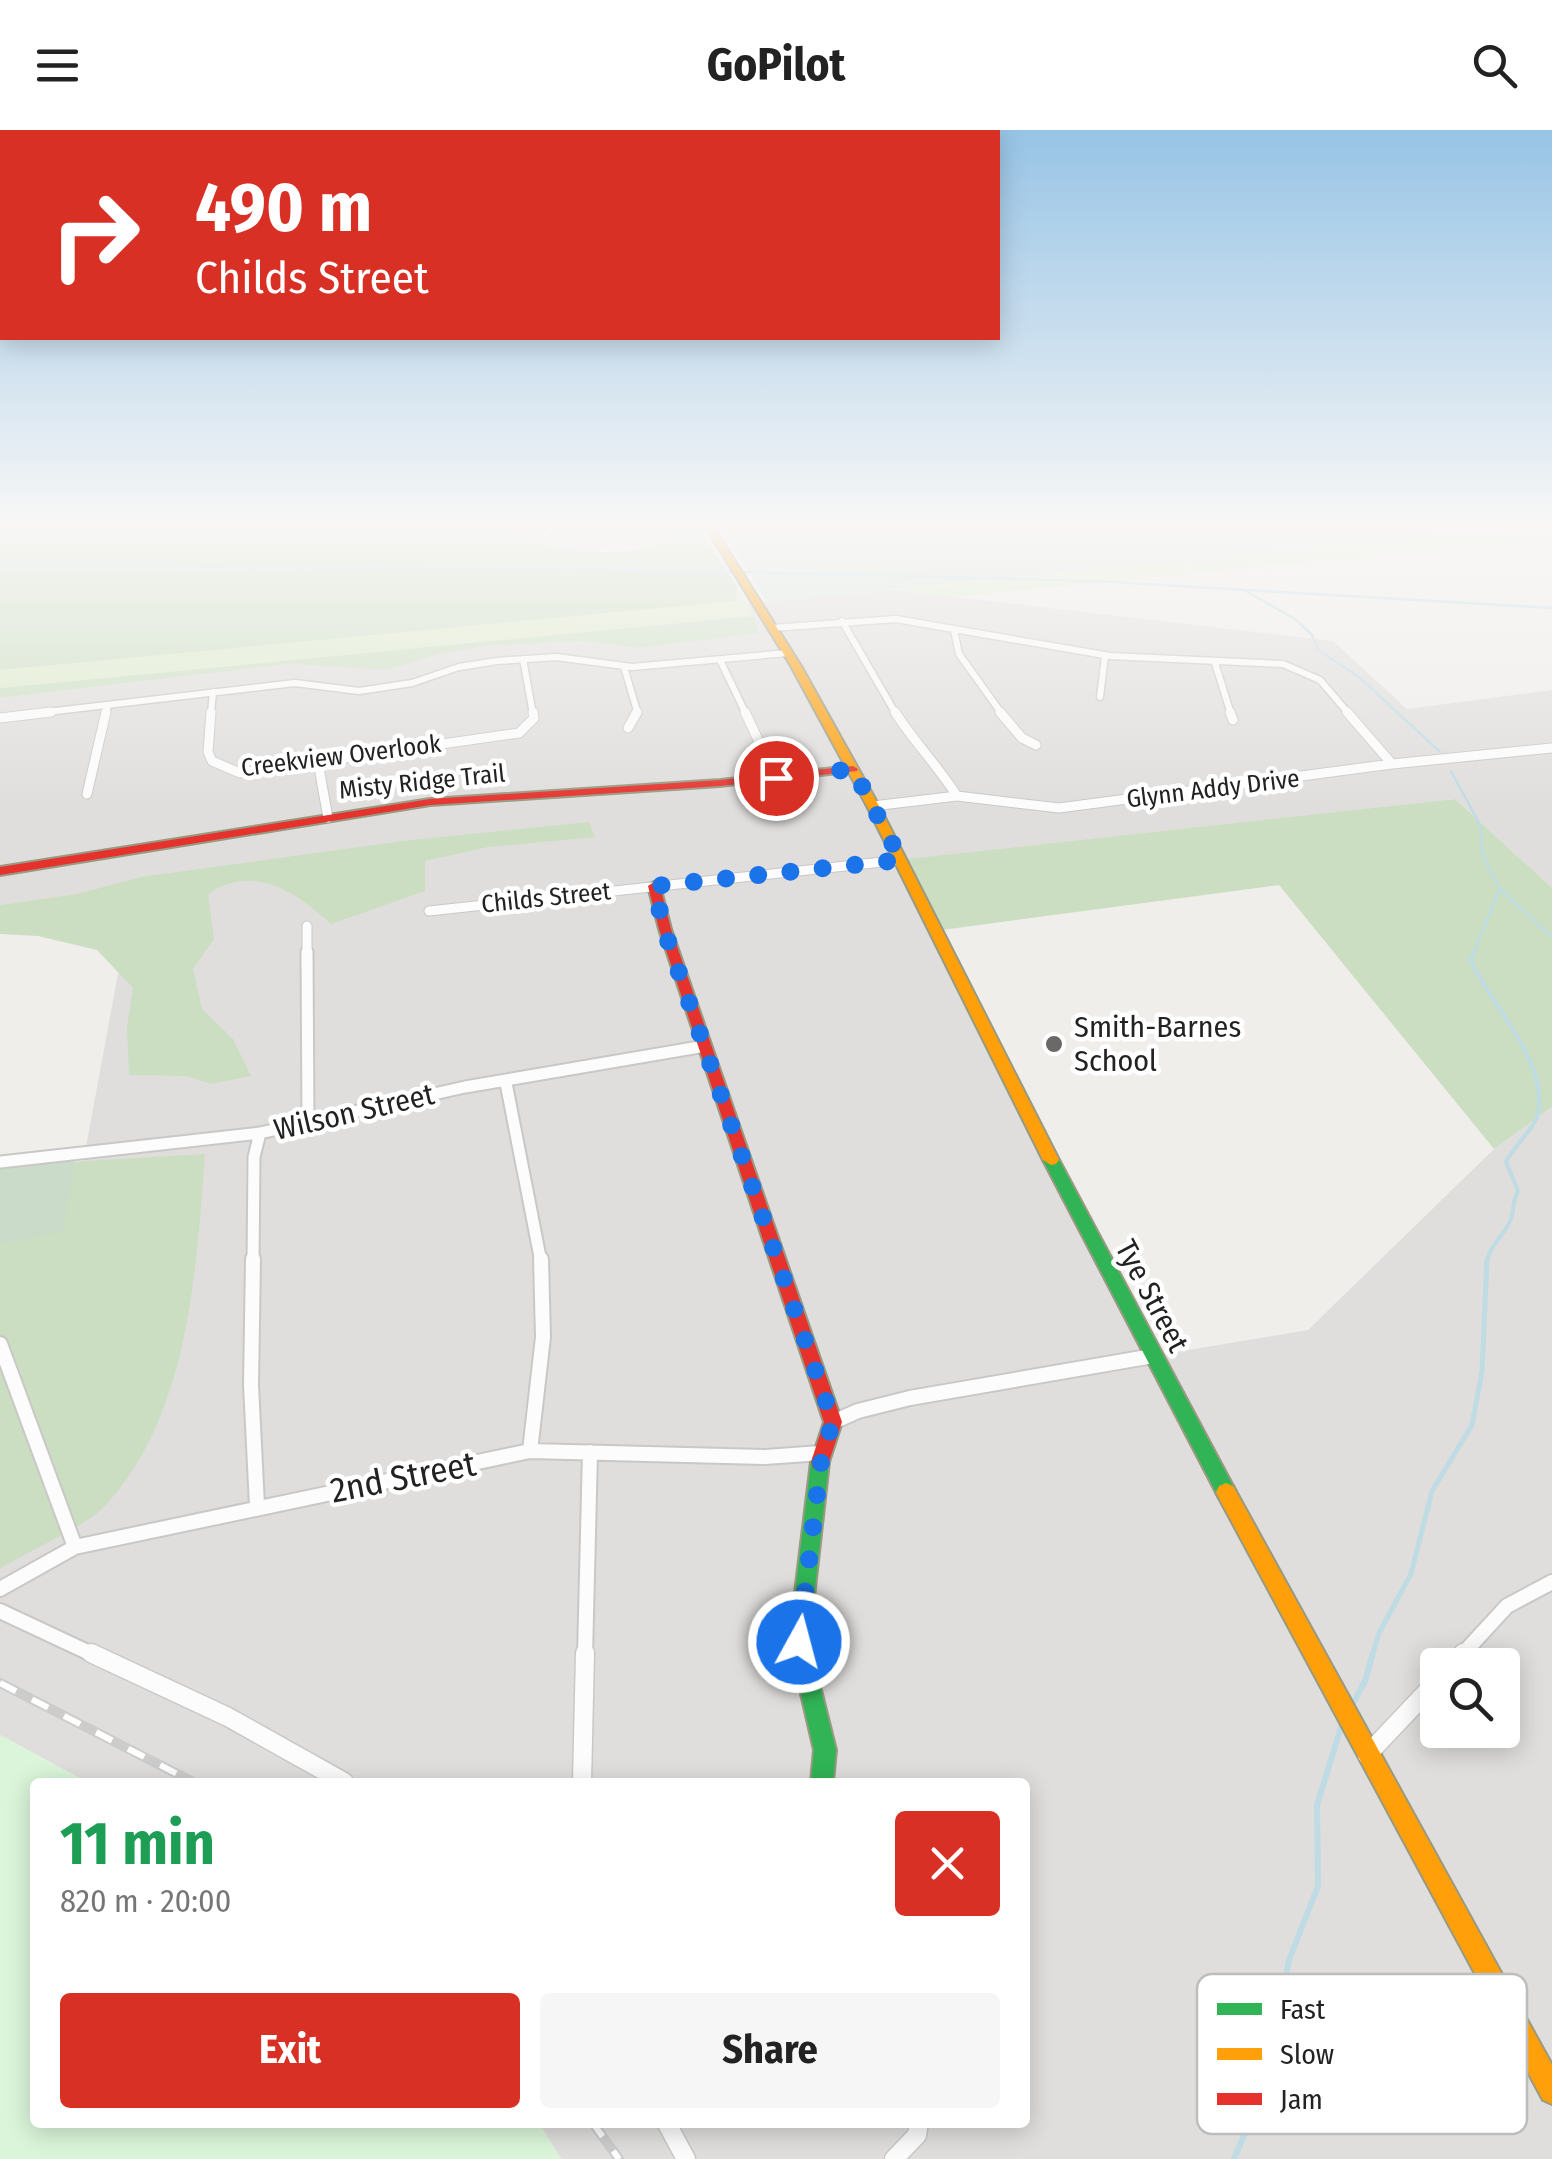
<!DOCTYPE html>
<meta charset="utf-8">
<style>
body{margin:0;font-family:"Fira Sans Condensed",sans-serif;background:#f6f6f6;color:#222;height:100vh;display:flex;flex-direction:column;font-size:38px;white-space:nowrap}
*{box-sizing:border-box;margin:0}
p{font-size:32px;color:#767676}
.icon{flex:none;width:55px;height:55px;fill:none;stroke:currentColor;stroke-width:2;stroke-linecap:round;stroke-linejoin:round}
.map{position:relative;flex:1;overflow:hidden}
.side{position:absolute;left:30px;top:1648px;width:1000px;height:350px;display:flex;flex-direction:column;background:#fff;border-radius:10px;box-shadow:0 5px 25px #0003}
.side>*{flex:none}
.top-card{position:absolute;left:0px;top:0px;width:1000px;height:210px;box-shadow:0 5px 25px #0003;background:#d93025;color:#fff;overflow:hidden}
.buttons{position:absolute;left:1420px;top:1518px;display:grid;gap:20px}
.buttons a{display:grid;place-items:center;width:100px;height:100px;border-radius:10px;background:#fff;box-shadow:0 5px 25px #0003;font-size:50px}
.pin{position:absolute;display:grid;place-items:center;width:85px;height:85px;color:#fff;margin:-42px;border:5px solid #fff;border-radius:50%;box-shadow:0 2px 10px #0007}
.me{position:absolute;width:110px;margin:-55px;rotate:7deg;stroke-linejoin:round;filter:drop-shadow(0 0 8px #0008)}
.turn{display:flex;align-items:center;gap:35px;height:210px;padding:0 30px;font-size:45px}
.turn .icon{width:130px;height:130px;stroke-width:2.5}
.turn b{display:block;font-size:70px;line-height:85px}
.round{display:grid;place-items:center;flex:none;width:105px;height:105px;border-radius:10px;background:#f6f6f6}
.overview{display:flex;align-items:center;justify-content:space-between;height:170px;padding:0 30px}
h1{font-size:60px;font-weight:700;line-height:75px;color:#1e9e55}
.action{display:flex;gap:20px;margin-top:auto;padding:20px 30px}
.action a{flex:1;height:115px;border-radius:10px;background:#d93025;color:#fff;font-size:40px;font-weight:700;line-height:115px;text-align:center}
.action a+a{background:#f6f6f6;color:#222}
header{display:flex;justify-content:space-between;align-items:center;height:130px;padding:0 30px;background:#fff;font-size:45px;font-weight:700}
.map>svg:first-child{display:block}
.residential{fill:#dfdedc;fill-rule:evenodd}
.grass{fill:#ddeccb}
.forest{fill:#cbdec1}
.wetland{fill:#d9e6de}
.cemetery{fill:#cadbca}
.park{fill:#daf5da}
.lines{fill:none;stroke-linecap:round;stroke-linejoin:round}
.stream-far3{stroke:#bfdbe3;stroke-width:2.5}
.stream-far2{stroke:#bfdbe3;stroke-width:4}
.stream-far1{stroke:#bfdbe3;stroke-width:5}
.stream{stroke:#bfdbe3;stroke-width:6}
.street-far4-casing{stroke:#c9c8c7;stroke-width:9}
.street-far3-casing{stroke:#c9c8c7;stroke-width:11}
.street-far2-casing{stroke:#c9c8c7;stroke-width:15}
.street-far1-casing{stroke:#c9c8c7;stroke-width:18}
.street-casing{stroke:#c9c8c7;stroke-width:21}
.fast-casing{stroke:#999a82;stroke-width:4}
.slow-casing{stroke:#999a82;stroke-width:4}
.jam-casing{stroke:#999a82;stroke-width:4}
.street-far4{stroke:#fdfcfc;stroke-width:6}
.street-far3{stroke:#fdfcfc;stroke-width:9}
.street-far2{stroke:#fdfcfc;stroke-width:11}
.street-far1{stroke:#fdfcfc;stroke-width:14}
.street{stroke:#fdfcfc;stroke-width:18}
.fast{fill:#30b455;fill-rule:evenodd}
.slow{fill:#ff9f0a;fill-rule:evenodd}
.jam{fill:#e5322d;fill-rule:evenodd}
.rail-casing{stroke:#ccc;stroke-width:10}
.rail{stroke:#fff;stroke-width:6;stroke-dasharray:18;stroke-linecap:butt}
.route{stroke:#1a73e8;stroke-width:18;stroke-dasharray:0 32.4}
.poi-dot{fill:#6a6968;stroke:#fff;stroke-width:4}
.labels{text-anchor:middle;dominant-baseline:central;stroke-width:9;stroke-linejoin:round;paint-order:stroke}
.far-street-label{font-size:25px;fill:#222;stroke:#fff}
.poi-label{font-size:30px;fill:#222;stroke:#fff;text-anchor:start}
.street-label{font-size:30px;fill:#222;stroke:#fff}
.near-street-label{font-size:35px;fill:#222;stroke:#fff}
.key{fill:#fff;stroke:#bdbdbd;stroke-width:2.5}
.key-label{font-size:28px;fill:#222}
</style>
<header><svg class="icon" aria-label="menu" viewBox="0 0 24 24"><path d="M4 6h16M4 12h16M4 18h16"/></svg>GoPilot<svg class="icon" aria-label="search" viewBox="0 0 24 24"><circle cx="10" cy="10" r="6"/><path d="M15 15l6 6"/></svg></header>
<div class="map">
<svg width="1552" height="2029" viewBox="0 0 1552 2029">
<rect width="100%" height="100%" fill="#f0eeeb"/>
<path class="residential" d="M 506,396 L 680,396 L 680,398 L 659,414 L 575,420 L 547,417 L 522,408 Z
M 895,460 L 1333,511 L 1407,579 L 1552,560 L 1552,758 L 1455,669 L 908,730 L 1159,1225 L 1308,1200 L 1494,1019 L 1552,977 L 1552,2029 L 561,2029 L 539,1993 L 1025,1992 L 1025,1652 L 87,1652 L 0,1605 L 0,1257 L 52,1201 L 134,757 L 0,775 L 0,568 L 291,534 L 336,534 L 487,516 L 581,511 L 639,518 L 760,503 L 747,474 ZM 1438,1535 L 1502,1535 L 1502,1600 L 1438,1600 Z"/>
<path class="grass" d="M 1534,396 L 1552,396 L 1552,408 L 952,467 L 895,460 Z
M 737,457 L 753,486 L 0,558 L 0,540 L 735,470 Z"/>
<path class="forest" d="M 0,396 L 506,396 C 538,424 657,436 680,396 L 698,396 L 737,457 L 735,471 L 0,540 Z
M 753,486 L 760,503 L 639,518 L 581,511 L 487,516 L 442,523 L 387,540 L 291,534 L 0,568 L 0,558 Z
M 1455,669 L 1552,758 L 1552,977 L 1494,1019 L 1279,755 L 942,800 L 908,729 Z
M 589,692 L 595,707 L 488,717 L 425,731 L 425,761 L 331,794 C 296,762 254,733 208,764 L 214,809 L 193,839 L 202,879 L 233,909 L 251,946 L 211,954 L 186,946 L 129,945 L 127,897 L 133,858 L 97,820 L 38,806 L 0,804 L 0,775 L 77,764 L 141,747 L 403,711 Z
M 205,1024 C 196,1143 189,1285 105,1376 C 85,1397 27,1421 0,1439 L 0,1036 Z"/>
<path class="wetland" d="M 722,396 L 1534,396 L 766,472 Z"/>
<path class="cemetery" d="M 75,1029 L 63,1102 L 0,1114 L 0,1039 Z"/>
<path class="park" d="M 0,1605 L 87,1652 L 35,1652 L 35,1992 L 539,1993 L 561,2029 L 0,2029 Z"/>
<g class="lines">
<path class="stream-far3" d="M 0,433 L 731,442
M 744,442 L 1094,451 L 1552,478
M 1244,460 L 1295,489 L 1312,505 L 1318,520 L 1359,547 L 1440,622
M 1451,641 L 1480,695 L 1483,726 L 1500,759 L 1552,807
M 1473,824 L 1500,759"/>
<path class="stream-far2" d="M 1474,822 L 1471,830 C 1490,877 1552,932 1537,988 C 1529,1004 1514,1016 1506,1032 L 1518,1061 C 1513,1071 1514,1076 1512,1086 C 1508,1103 1489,1114 1487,1132"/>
<path class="stream-far1" d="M 1372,1526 L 1379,1503 L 1411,1444 L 1432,1361 L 1472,1295 L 1482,1241 L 1487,1129"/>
<path class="stream" d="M 1351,1577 L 1365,1551 L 1373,1523
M 1234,2029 L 1265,1956 L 1289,1830 L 1318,1756 L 1317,1675 L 1342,1594"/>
<g class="street-far4-casing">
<path id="street-far4" d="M 640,399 L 643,396
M 546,404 L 555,396
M 842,491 L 896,584
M 772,498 L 896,489 L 1110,526 L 1283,534 L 1320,550 L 1349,584
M 954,500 L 959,524 L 1002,584
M 523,529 L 533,584
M 720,530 L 746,584
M 1215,533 L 1231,584
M 624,537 L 638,584
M 1100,567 L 1105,526
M 30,584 L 295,553 L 359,561 L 412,553 L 459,537 L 497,531 L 556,527 L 632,537 L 788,523
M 106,584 L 108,575
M 211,584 L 213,562"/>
</g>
<g class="street-far3-casing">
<path id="street-far3" d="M 211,582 L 208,622 L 212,631 L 240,643 L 519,603 L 534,588 L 533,582
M 745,582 L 776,648
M 895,582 C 914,612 938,636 957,666
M 1000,582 L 1022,608 L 1036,615
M 1230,582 L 1233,590
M 1347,582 L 1392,634
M 0,588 L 51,582
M 628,598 L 637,582
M 318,632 L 328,688
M 87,664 L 106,582
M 873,676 L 957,666 L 1059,678 L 1392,634 L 1552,618
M 429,781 L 901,730
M 307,796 L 307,824"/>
</g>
<g class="street-far2-casing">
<path id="street-far2" d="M 307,822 L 308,993
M 506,953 L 541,1132
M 0,1032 L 260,1003 L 465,957 L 705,916
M 253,1132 L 254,1027 L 260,1003"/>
</g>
<g class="street-far1-casing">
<path id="street-far1" d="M 253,1129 L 251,1255 L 257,1376
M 0,1214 L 75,1417
M 833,1292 L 858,1281 L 910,1268 L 1153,1226
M 530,1321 L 543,1207 L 541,1129
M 0,1459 L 75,1417 L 530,1321 L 765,1327 L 821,1323
M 0,1481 L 96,1526
M 585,1526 L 590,1322
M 1461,1526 L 1507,1476 L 1552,1452"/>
</g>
<g class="street-casing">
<path id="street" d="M 91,1523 L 228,1587 L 344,1652
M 1452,1535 L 1463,1523
M 1367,1625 L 1438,1550
M 582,1652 L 585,1523
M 666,1992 L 686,2029
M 894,2029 L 917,2005 L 919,1992"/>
</g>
<g class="fast-casing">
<path id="fast" d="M 1051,1025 L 1059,1030 L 1233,1356 L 1236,1362 L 1233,1368 L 1226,1371 L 1219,1368 L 1043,1030 Z
M 820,1324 L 827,1326 L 829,1332 L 809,1512 L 836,1620 L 833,1652 L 811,1652 L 814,1620 L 789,1512 L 811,1332 L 813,1326 Z"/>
</g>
<g class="slow-casing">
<path id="slow" d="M 705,396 L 713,396 L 801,536 L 879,676 L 1059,1030 L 1056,1034 L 1051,1035 L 1043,1030 L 867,676 L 791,536 Z
M 1226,1353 L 1233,1356 L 1552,1935 L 1552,1974 L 1543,1970 L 1219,1368 L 1216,1362 L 1219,1356 Z"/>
</g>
<g class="jam-casing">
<path id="jam" d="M 853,636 L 858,639 L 857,641 L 720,656 L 430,675 L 0,745 L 0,737 L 430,669 L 720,650 Z
M 654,752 L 660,756 L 671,799 L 842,1292 L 829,1332 L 827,1338 L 820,1340 L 813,1338 L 811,1332 L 824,1292 L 659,799 L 648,756 Z"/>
</g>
<use href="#street-far4" class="street-far4"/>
<use href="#street-far3" class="street-far3"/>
<use href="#street-far2" class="street-far2"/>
<use href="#street-far1" class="street-far1"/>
<use href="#street" class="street"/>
<use href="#fast" class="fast"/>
<use href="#slow" class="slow"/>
<use href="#jam" class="jam"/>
<g class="rail-casing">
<path id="rail" d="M 0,1553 L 193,1652
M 592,1992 L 619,2029"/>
</g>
<use href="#rail" class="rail"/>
</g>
<linearGradient id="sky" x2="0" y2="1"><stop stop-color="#97c4e6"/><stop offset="0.58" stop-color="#f8f7f6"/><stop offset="1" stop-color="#f8f7f6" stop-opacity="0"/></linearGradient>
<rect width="1552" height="680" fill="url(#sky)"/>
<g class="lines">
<path class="route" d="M 776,648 L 853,639 L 901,730 L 654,756 L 664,799 L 833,1292 L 822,1324 L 799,1512"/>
</g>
<circle class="poi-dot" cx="1054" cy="914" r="10"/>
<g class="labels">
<g class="far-street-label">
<text transform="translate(341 626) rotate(-7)">Creekview Overlook</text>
<text transform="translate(422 652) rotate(-6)">Misty Ridge Trail</text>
<text transform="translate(1213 659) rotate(-7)">Glynn Addy Drive</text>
<text transform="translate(546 768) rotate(-6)">Childs Street</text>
</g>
<g class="poi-label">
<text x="1074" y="897">Smith-Barnes<tspan x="1074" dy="34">School</tspan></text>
</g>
<g class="street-label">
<text transform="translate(354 982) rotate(-13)">Wilson Street</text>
<text transform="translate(1152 1166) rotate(62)">Tye Street</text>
</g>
<g class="near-street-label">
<text transform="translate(403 1347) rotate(-11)">2nd Street</text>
</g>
</g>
<rect x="1197" y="1844" width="330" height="160" rx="15" class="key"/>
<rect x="1217" y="1873" width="45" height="12" fill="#30b455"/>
<rect x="1217" y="1918" width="45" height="12" fill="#ff9f0a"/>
<rect x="1217" y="1963" width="45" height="12" fill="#e5322d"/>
<g class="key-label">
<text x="1280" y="1889">Fast</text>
<text x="1280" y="1934">Slow</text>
<text x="1280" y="1979">Jam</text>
</g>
</svg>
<div class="buttons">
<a><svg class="icon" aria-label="search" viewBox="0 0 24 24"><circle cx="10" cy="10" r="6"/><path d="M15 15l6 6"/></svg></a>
</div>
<div class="pin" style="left:776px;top:648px;background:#d93025"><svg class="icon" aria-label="arrive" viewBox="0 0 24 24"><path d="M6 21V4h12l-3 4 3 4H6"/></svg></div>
<svg class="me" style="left:799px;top:1512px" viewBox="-20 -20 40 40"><circle r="17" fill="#1a73e8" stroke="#fff" stroke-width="3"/><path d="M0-11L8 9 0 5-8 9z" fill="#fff"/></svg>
<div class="top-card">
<div class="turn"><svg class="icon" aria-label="right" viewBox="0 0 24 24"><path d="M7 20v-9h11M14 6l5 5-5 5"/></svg><div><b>490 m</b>Childs Street</div></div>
</div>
<section class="side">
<div class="overview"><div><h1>11 min</h1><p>820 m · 20:00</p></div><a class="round" style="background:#d93025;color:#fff"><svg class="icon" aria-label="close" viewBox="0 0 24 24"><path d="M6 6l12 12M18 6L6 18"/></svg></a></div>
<div class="action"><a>Exit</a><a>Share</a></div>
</section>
</div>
